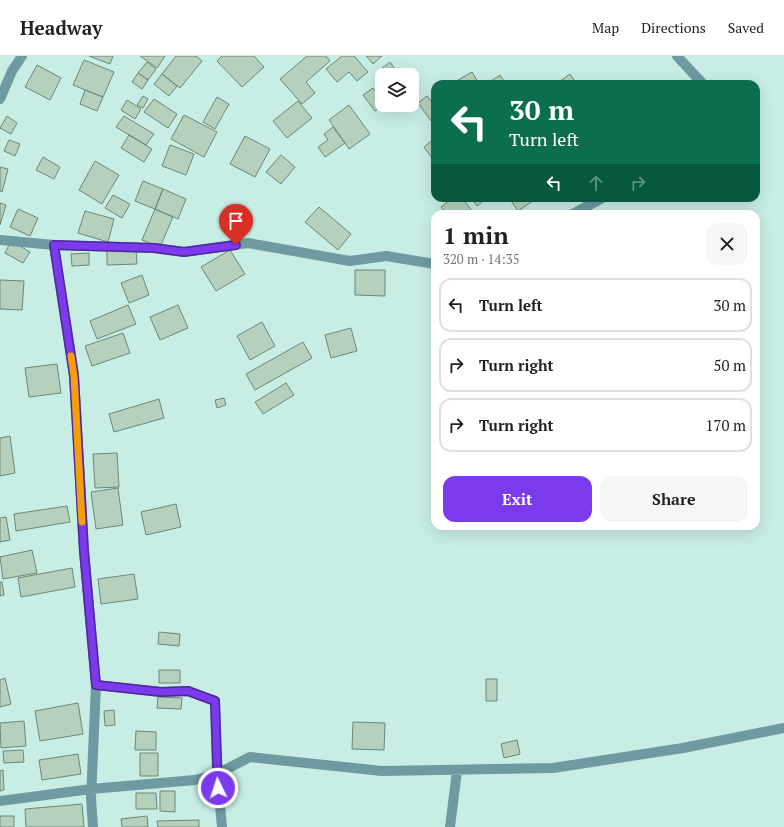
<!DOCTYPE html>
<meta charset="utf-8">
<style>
body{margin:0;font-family:"PT Serif",serif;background:#f6f6f6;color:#202124;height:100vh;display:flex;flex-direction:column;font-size:15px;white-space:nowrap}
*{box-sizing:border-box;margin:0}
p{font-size:13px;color:#757577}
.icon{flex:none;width:22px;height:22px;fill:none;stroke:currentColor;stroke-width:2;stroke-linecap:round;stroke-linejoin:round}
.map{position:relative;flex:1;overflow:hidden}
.side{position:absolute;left:431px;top:154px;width:329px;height:320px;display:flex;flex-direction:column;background:#fff;border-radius:12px;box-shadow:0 4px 16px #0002}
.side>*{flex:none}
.guide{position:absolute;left:431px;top:24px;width:329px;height:122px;border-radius:12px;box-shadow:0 4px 16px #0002;background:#0b6e4f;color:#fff;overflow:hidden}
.fabs{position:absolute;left:375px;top:12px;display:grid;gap:8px}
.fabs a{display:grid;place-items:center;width:44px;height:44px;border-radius:8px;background:#fff;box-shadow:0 4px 16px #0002;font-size:20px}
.pin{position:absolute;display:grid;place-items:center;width:34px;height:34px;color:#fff;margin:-41px -17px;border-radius:50% 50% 50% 0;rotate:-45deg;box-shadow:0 0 4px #0007}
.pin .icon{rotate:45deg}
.me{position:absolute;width:44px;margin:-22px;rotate:356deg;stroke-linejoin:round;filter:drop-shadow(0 0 3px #0008)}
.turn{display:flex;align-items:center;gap:14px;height:84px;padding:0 12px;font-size:18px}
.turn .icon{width:52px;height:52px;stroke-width:2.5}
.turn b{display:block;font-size:28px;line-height:34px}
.lanes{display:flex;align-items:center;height:38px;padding:0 12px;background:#0003;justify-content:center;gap:20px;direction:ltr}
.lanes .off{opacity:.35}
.round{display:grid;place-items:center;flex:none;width:42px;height:42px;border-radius:12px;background:#f6f6f6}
.head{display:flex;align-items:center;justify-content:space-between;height:68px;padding:0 12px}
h1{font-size:24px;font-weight:600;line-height:30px}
.primary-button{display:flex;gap:8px;margin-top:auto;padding:8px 12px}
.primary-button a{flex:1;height:46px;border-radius:12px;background:#7c3aed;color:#fff;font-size:16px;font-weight:600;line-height:46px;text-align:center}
.primary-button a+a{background:#f6f6f6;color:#202124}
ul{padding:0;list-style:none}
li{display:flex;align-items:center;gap:12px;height:54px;margin:0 8px 6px;padding:0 4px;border:2px solid #e0e0e0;border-radius:12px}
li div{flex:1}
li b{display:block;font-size:15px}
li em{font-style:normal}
header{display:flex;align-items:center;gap:24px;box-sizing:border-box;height:56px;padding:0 20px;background:#fff;border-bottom:1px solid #e0e0e0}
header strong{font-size:19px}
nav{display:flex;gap:22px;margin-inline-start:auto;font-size:14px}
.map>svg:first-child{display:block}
.building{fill:#b5d1be;stroke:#6c8775}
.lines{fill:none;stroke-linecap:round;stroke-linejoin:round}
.street{stroke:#6f9aa1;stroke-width:10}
.route-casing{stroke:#51269a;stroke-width:10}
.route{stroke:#7c3aed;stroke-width:7}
.slow{stroke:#f59e0b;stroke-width:7}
</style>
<header>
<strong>Headway</strong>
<nav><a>Map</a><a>Directions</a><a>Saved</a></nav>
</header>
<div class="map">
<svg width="784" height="771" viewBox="0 0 784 771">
<rect width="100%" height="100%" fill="#c7ede5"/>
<path class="building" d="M 89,0 L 113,0 L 110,8 Z
M 140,0 L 165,0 L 157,12 Z
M 176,0 L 196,0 L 202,5 L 180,32 L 162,18 Z
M 222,0 L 254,0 L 264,11 L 242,31 L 217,5 Z
M 307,0 L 326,0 L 330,5 L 306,26 L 315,37 L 302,48 L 280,23 Z
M 342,0 L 354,0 L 368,16 L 357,25 L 349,16 L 337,26 L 326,13 Z
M 366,0 L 382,0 L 373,8 Z
M 84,4 L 114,16 L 103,41 L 73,29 Z
M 147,6 L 156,13 L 148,24 L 138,17 Z
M 390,6 L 399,19 L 388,19 L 382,12 Z
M 37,9 L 61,22 L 50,44 L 25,31 Z
M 472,16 L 479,28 L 451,28 Z
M 138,17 L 148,24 L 142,33 L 132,26 Z
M 162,18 L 177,30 L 169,40 L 154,28 Z
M 570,18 L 577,28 L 556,28 Z
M 500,19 L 506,28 L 494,28 L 491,25 Z
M 373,32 L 382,44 L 383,49 L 375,55 L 363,39 Z
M 85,34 L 103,41 L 97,55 L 80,48 Z
M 143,40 L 148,43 L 143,52 L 137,49 Z
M 427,40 L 435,50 L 435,62 L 431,65 L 418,47 Z
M 217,41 L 229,48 L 215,73 L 203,66 Z
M 154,43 L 177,58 L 168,72 L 144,56 Z
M 127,44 L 141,53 L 135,63 L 121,54 Z
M 298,45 L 312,62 L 287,82 L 273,65 Z
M 349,49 L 370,78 L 349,93 L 329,64 Z
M 184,59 L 217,76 L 204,101 L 171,83 Z
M 7,60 L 17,67 L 11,78 L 0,72 Z
M 124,60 L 154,78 L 146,89 L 116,71 Z
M 333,71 L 345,87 L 325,101 L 318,91 L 328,84 L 324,78 Z
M 129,79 L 152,93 L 144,106 L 121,92 Z
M 245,80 L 270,93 L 255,121 L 230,108 Z
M 435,82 L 435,106 L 424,91 Z
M 9,84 L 20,88 L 15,100 L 4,95 Z
M 170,89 L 194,98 L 186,119 L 162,110 Z
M 281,99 L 295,111 L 281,128 L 266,116 Z
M 43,101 L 60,111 L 54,123 L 36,114 Z
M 95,105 L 119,119 L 102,148 L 79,134 Z
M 0,111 L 8,113 L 2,136 L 0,135 Z
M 143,125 L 163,133 L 155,153 L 135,145 Z
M 163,133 L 186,143 L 178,163 L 155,153 Z
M 113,139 L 130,148 L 122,162 L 105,152 Z
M 452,142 L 462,142 L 473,156 L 471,158 L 447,158 L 441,151 Z
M 471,142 L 487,142 L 477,150 Z
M 509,142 L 537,142 L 518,155 Z
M 0,147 L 6,149 L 0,169 Z
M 319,151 L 351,178 L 338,194 L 305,166 Z
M 18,153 L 38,162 L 30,180 L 10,171 Z
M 155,153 L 173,161 L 160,191 L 142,184 Z
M 85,155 L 114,163 L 108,186 L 78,177 Z
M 11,185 L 30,196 L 23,207 L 5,197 Z
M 136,193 L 137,208 L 107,209 L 107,194 Z
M 230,194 L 245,218 L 216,235 L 201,211 Z
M 89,197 L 89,209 L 72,210 L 71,198 Z
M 355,214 L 385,214 L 385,240 L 355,239 Z
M 142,219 L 149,239 L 129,247 L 121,227 Z
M 0,224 L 24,225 L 22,254 L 0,253 Z
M 128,249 L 136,268 L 97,283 L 90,265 Z
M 178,249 L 188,272 L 160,284 L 150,261 Z
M 262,266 L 275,290 L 250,304 L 237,280 Z
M 351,272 L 357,295 L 331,302 L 325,279 Z
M 123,277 L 130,297 L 92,310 L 85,290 Z
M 303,286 L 312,302 L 255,334 L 246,318 Z
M 57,308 L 61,337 L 29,341 L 25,312 Z
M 286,327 L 294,339 L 263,358 L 255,346 Z
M 224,342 L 226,349 L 217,352 L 215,344 Z
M 159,343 L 164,362 L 114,376 L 109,358 Z
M 10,380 L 15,417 L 0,420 L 0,382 Z
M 117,397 L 119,431 L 95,432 L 93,398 Z
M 118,432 L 123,469 L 96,473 L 91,436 Z
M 176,448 L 181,471 L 146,479 L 141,456 Z
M 67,450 L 70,466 L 16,475 L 14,458 Z
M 6,461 L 10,484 L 0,486 L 0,462 Z
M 32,494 L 37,517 L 3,523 L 0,501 Z
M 72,512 L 75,531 L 21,541 L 18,522 Z
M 134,518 L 138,543 L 101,548 L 98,523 Z
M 0,526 L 2,526 L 4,539 L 0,540 Z
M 159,576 L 180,578 L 179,590 L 158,588 Z
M 159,614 L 180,614 L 180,627 L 159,627 Z
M 5,622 L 11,648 L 0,651 L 0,624 Z
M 486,623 L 497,623 L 497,645 L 486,645 Z
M 158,641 L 182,642 L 181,653 L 157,652 Z
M 78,647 L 83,678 L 40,685 L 35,655 Z
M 114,654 L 115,669 L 105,670 L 104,655 Z
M 24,665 L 26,690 L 1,692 L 0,667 Z
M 353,666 L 385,667 L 384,694 L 352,693 Z
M 136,675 L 156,676 L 156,694 L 135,694 Z
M 517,684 L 520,698 L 504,702 L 501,688 Z
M 23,694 L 24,706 L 4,707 L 3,695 Z
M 140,697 L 158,697 L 158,720 L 140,720 Z
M 78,698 L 81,718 L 42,724 L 39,704 Z
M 3,714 L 4,734 L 0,735 L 0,715 Z
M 160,735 L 175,735 L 175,756 L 160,755 Z
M 136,737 L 156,737 L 157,753 L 136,753 Z
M 82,748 L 84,771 L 26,771 L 25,753 Z
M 0,760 L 14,760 L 14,771 L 0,771 Z
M 147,760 L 148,771 L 122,771 L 121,763 Z
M 199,764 L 199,771 L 158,771 L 157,765 Z"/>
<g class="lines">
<path class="street" d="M 677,0 L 703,28
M 0,43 L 12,15 L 22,0
M 573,158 L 602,142
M 0,184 L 54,189 L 154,192 L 184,196 L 248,187 L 350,205 L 386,200 L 435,208
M 54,189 L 74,319 L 84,495 L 96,629 L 91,742 L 93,771
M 96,629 L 161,636 L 188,635 L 215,645 L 217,718 L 222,771
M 0,745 L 91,733 L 195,724 L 217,718 L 250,701 L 382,715 L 553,712 L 683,692 L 784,672
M 450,771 L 457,715"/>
</g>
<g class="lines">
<g class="route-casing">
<path id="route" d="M 218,732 L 215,645 L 188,635 L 161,636 L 96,629 L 84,495 L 74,320 L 54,189 L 154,192 L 184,196 L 236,189"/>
</g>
<use href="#route" class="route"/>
<path class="slow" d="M 71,300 L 74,320 L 82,466"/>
</g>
</svg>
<div class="fabs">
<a><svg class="icon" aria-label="layers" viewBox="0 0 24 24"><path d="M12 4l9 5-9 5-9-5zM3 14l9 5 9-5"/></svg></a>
</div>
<div class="pin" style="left:236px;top:189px;background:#d93025"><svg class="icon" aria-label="arrive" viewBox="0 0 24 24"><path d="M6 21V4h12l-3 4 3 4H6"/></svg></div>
<svg class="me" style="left:218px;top:732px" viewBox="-20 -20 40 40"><circle r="17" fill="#7c3aed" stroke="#fff" stroke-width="3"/><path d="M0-11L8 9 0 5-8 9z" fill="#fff"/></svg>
<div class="guide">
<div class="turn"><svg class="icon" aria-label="left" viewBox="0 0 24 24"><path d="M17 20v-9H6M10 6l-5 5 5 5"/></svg><div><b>30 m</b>Turn left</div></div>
<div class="lanes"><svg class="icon" aria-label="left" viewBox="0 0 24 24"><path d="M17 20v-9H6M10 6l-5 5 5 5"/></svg><svg class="icon off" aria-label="ahead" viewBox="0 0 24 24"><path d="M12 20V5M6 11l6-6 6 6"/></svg><svg class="icon off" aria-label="right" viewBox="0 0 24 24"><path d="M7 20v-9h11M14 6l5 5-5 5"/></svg></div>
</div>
<section class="side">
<div class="head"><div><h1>1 min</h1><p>320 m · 14:35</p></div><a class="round"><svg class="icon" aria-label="close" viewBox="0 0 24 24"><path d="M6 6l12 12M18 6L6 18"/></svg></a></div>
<ul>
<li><svg class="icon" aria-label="left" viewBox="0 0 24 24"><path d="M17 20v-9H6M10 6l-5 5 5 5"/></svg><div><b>Turn left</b></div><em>30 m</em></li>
<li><svg class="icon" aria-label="right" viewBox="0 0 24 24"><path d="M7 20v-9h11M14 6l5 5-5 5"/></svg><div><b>Turn right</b></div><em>50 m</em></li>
<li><svg class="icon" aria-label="right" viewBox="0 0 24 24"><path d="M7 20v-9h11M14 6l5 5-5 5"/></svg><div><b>Turn right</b></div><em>170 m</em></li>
</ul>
<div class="primary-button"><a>Exit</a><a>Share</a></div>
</section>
</div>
